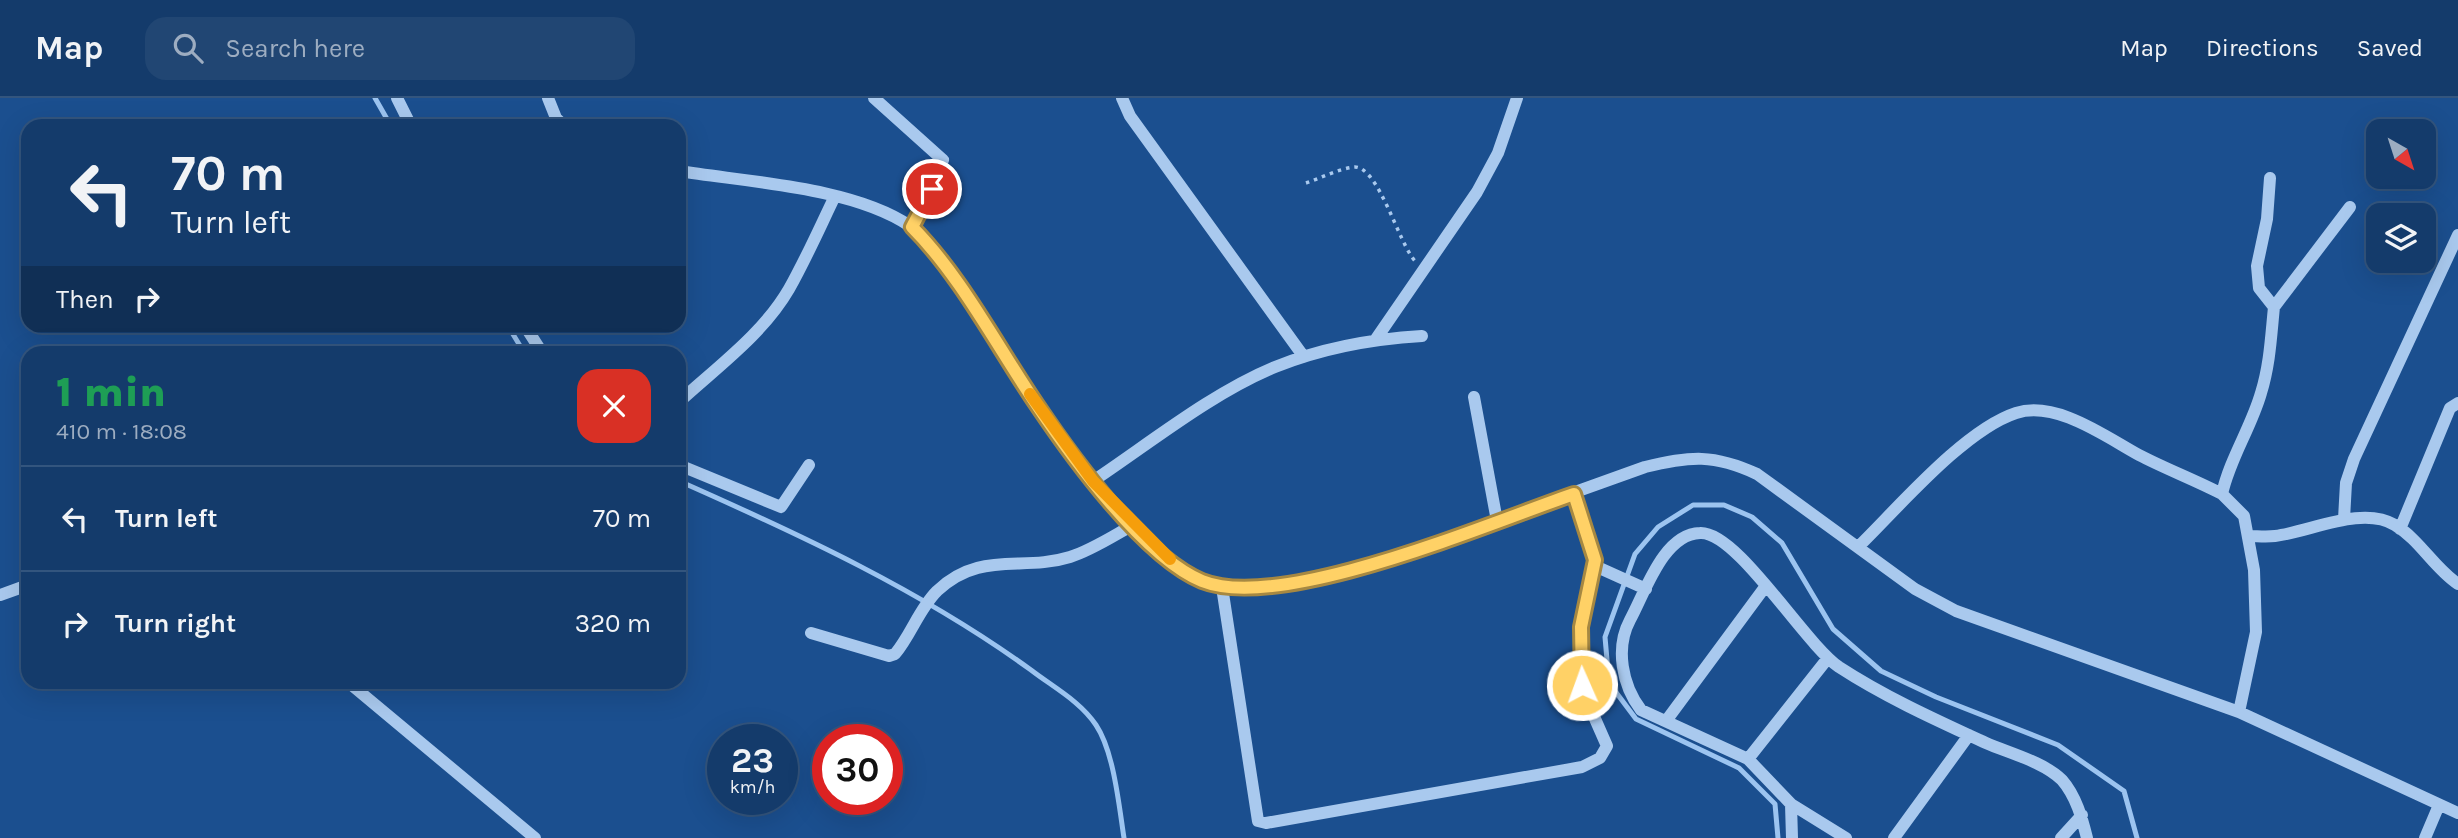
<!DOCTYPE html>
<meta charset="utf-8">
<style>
body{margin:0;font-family:Karla,sans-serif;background:#214673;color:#f1f3f6;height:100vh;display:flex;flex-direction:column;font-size:26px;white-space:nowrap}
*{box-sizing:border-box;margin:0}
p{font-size:23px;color:#9dadc1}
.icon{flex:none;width:38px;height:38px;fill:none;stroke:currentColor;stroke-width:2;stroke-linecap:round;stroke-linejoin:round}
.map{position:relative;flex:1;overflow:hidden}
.panel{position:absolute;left:21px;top:248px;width:665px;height:343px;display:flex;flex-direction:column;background:#143b6b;border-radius:21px;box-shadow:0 7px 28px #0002,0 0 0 2px #33557e}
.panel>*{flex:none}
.guide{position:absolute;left:21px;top:21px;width:665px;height:214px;border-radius:21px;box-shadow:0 7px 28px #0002,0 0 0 2px #33557e;background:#143b6b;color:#f1f3f6;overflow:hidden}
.needle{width:46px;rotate:141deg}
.fabs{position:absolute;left:2366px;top:21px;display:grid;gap:14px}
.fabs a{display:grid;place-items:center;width:70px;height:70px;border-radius:14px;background:#143b6b;box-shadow:0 7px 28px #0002,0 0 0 2px #33557e;font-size:35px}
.speed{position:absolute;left:707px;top:626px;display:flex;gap:14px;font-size:35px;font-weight:700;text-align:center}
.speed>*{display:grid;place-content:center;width:91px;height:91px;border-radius:50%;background:#143b6b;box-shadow:0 7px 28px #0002,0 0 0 2px #33557e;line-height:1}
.speed small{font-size:18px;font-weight:400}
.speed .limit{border:10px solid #d22;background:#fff;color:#111}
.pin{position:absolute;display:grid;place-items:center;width:60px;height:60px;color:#fff;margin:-30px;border:4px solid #fff;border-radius:50%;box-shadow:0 2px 7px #0007}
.me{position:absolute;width:77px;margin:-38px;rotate:358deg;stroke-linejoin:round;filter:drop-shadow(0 0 5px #0008)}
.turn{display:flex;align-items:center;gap:24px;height:147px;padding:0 35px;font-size:32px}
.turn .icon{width:91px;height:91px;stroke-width:2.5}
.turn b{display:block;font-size:49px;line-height:60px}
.then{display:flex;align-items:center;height:66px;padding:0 35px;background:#0003;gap:14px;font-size:26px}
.round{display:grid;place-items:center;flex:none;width:74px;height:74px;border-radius:21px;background:#214673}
.headline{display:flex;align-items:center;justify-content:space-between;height:119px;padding:0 35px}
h1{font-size:42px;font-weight:800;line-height:52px;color:#1e9e55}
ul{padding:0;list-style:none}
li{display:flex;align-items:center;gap:21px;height:105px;padding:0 35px;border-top:2px solid #33557e}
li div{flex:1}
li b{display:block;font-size:26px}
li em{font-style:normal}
header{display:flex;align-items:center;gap:42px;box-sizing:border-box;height:98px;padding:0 35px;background:#143b6b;border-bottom:2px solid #33557e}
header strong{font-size:33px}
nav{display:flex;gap:38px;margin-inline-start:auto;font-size:24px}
.search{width:490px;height:63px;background:#214673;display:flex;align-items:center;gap:18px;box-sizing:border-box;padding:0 24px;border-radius:21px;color:#9dadc1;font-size:26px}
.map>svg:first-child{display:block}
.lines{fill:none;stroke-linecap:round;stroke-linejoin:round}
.stream{stroke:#9cc4f0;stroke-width:5}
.path{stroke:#a9c9ee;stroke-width:3.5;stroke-dasharray:3.5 5;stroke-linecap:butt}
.minor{stroke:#a9c9ee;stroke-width:12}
.route-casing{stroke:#a68842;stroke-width:18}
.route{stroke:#ffd166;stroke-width:12}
.slow{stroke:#f59e0b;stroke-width:12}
</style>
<header>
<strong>Map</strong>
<div class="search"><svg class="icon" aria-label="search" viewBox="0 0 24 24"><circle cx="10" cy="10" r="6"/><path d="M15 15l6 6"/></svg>Search here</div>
<nav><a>Map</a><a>Directions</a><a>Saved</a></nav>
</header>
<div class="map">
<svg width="2458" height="740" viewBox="0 0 2458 740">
<rect width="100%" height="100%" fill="#1b4f8f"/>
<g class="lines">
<path class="stream" d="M 375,0 L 391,28
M 508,228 L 525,256
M 679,383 C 801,437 922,493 1031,572 C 1053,589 1080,603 1096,627 C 1114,654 1119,708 1124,740
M 1778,740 L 1775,706 L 1739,670 L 1636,621 L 1609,585 L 1605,539 L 1635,456 L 1658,429 L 1693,407 L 1724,407 L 1752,419 L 1782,445 L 1833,531 L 1881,573 L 1936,599 L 2058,647 L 2124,693 L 2137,740"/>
<path class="path" d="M 1306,85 C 1321,80 1338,71 1354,69 C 1378,67 1399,146 1415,163"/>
<path class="minor" d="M 397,0 L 411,28
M 548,0 L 556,20 L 564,28
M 874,0 L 943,62 L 912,129
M 1122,0 L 1130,18 L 1304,259
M 679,73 C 747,84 853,89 910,128 C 935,145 968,203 986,229 C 1031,301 1136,470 1221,489 C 1265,499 1329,478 1372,467 L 1645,369 C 1690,358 1714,356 1757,376 L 1915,491 L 1956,513 L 2239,614 L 2458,715
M 2274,209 L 2350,109
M 525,228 L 543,256
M 1376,241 L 1477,94 L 1498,55 L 1517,0
M 1474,299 L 1497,423
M 679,304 C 717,269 763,236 789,191 C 806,161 820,129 835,98
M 679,367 L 781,409 L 809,367
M 1093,383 C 1150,345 1212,295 1275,269 C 1322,250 1372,241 1422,238
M 2344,421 L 2346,385 L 2354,361 L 2458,137
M 2400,431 L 2450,310 L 2458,305
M 2248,438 C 2257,438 2266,439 2275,438 C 2310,434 2362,407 2395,427 C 2420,442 2434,470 2458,486
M 1858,449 C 1898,410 1964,332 2016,315 C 2056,302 2106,339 2139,357 C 2166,371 2195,382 2222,396
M 1595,468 L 1646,491
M 1222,489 L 1258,723 L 1266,725 L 1582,669 L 1600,660 L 1607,648 L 1585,598 L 1580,577 L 1581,529 L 1595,468 L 1574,396
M 0,497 L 28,487
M 811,535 L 889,558 L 895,556 C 911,537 919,511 937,493 C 980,452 1022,474 1070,459 C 1092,452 1113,438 1133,427
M 348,584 L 535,740
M 2239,614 L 2256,534 L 2254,472 L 2244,418 L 2222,396 C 2230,360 2251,330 2261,295 C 2270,266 2271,238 2274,209 L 2259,190 L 2257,168 L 2267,121 L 2270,80
M 1666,623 L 1765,489
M 1748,661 L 1828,560
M 1791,706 L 1792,740
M 1846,740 L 1791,706 L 1748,661 L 1641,612 C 1622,587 1615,550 1630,522 C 1645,495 1663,436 1700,435 C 1737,433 1804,545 1839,569 C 1885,599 1936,622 1986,645 C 2009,655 2044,664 2062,682 C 2076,698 2082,720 2087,740
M 1894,740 L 1969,637
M 2061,740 L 2082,717
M 2425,740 L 2439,707"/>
</g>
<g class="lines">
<g class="route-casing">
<path id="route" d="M 932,91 L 912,129 C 961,178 998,250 1037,307 C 1072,359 1144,459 1202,483 C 1281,515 1492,424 1574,396 L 1595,462 L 1581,529 L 1582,587"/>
</g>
<use href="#route" class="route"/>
<path class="slow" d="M 1030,296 L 1093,383 L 1170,461"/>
</g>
</svg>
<div class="fabs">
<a><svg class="needle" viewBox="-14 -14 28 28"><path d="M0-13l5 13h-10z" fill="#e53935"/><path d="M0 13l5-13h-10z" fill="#9dadc1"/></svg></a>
<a><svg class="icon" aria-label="layers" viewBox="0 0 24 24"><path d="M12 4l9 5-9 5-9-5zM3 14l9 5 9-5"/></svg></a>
</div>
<div class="speed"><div>23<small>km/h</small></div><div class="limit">30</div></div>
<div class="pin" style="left:932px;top:91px;background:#d93025"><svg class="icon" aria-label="arrive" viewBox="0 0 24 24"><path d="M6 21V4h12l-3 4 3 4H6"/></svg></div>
<svg class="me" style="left:1582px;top:587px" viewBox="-20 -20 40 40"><circle r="17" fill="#ffd166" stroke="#fff" stroke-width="3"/><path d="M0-11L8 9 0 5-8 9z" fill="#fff"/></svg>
<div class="guide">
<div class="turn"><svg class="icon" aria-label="left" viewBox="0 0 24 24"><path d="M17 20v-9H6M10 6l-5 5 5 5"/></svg><div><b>70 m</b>Turn left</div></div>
<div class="then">Then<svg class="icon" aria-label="right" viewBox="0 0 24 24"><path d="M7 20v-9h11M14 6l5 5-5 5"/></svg></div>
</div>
<section class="panel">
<div class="headline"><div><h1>1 min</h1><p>410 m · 18:08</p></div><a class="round" style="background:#d93025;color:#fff"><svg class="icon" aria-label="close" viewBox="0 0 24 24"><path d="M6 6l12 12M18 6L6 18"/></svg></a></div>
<ul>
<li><svg class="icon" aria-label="left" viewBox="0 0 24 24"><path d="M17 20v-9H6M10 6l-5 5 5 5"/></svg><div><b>Turn left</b></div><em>70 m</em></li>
<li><svg class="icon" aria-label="right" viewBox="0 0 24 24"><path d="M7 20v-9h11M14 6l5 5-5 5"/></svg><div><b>Turn right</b></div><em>320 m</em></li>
</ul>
</section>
</div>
